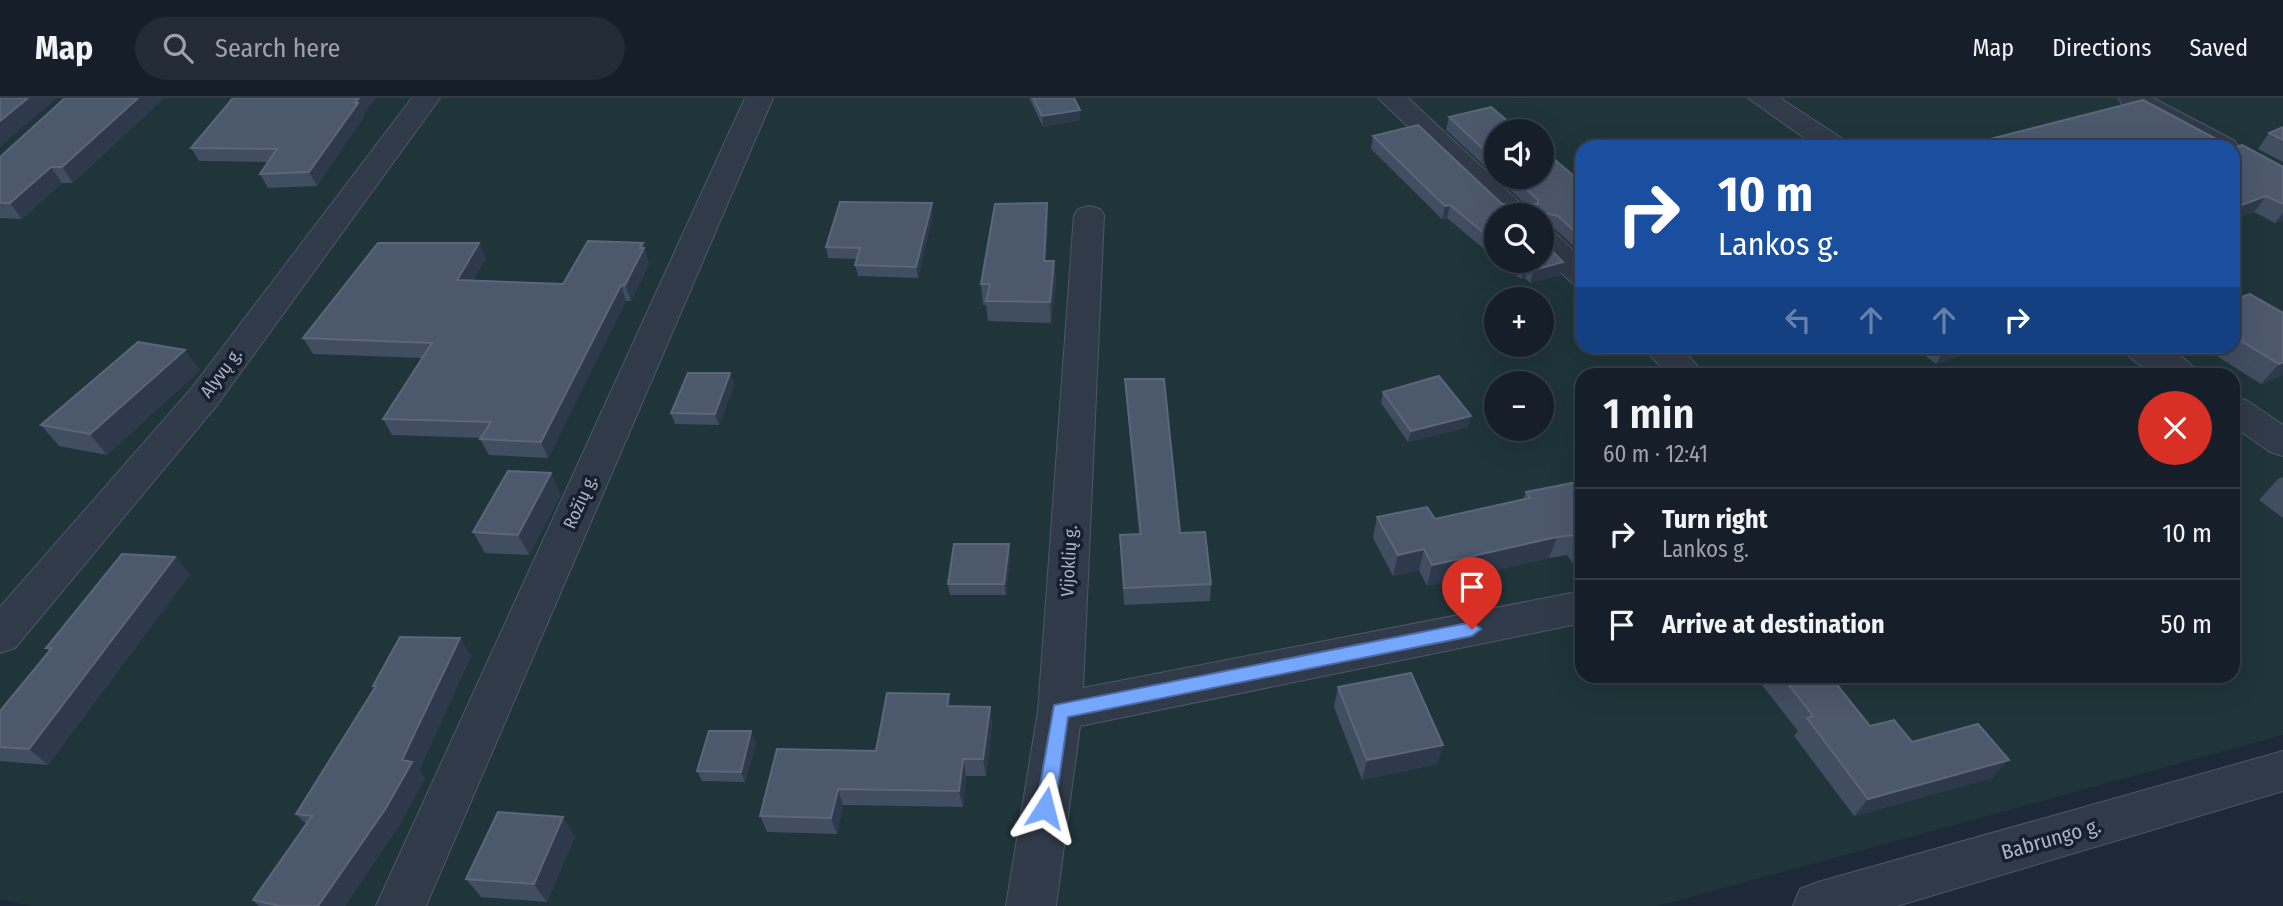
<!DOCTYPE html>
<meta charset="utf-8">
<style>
body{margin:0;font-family:"Fira Sans Condensed",sans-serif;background:#232b36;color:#f1f3f6;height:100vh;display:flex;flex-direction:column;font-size:26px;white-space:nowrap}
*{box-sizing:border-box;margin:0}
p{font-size:23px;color:#9ea2a8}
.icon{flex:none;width:38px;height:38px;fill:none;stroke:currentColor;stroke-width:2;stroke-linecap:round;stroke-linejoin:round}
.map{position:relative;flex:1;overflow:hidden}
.drawer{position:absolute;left:1575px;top:270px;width:665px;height:315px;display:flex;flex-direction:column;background:#161e2a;border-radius:21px;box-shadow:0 7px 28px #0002,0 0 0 2px #353c47}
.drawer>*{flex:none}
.top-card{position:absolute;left:1575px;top:42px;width:665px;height:214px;border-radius:21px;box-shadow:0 7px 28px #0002,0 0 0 2px #353c47;background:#1a4fa0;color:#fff;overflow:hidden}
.controls{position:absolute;left:1484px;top:21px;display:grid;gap:14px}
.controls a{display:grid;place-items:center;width:70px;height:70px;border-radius:50%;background:#161e2a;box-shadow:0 7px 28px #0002,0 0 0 2px #353c47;font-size:35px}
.pin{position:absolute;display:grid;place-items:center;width:60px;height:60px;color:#fff;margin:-72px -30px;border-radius:50% 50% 50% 0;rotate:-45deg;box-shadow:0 0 7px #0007}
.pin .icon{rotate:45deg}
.me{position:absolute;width:77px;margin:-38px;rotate:9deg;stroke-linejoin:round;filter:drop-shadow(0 0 5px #0008)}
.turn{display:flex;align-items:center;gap:24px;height:147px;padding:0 28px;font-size:32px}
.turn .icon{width:91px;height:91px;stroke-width:2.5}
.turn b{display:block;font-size:49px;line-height:60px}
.lanes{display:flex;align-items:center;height:66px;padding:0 28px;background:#0003;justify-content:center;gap:35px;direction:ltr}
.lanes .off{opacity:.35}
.round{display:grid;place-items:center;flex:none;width:74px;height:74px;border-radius:37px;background:#232b36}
.headline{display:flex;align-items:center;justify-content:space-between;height:119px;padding:0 28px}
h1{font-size:42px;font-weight:600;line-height:52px}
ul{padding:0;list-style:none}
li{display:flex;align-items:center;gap:21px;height:91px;padding:0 28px;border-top:2px solid #353c47}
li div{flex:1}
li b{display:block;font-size:26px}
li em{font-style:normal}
header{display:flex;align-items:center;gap:42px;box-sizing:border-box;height:98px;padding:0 35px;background:#161e2a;border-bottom:2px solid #353c47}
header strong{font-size:33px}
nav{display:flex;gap:38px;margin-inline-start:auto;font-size:24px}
.search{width:490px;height:63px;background:#232b36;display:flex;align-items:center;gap:18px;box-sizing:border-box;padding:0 24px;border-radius:38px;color:#9ea2a8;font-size:26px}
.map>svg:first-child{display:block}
.green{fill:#1f3539;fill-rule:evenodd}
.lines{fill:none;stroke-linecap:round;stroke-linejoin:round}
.minor-casing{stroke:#4e5767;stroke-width:2}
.minor{fill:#313a48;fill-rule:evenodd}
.wall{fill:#414d61}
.shaded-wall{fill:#2e394c}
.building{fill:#4c586c;stroke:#5b667a;stroke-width:2}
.route{fill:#76a7ff;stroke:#4d6da6;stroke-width:2}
.labels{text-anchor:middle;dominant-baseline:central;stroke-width:7;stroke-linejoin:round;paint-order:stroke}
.street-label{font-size:18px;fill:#aab4c6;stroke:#171f2d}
.near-street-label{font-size:21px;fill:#aab4c6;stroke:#171f2d}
</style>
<header>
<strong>Map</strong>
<div class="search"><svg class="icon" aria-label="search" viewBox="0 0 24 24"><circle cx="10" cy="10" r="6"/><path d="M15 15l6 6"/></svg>Search here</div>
<nav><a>Map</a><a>Directions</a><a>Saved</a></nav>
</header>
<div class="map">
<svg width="2283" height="808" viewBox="0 0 2283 808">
<rect width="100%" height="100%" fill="#1d2838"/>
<path class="green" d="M 0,0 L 2283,0 L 2283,637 L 1658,808 L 31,808 L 0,801 ZM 1496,33 L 1542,33 L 1542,79 L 1496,79 ZM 1582,49 L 2233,49 L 2233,248 L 1582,248 ZM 1496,117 L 1542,117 L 1542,163 L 1496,163 ZM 1496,201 L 1542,201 L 1542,247 L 1496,247 ZM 1582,276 L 2233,276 L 2233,578 L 1582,578 ZM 1496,285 L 1542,285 L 1542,331 L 1496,331 Z"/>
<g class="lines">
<g class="minor-casing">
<path id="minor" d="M 412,0 L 440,0 L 217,307 L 15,550 L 0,555 L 0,509 L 191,291 Z
M 745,0 L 773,0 L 426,808 L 376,808 Z
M 1378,0 L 1408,0 L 1533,117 L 1501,117 Z
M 1748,0 L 1780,0 L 1846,43 L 1850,49 L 1817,49 Z
M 2118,0 L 2153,0 L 2235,43 L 2239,49 L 2233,56 L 2233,49 L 2204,49 L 2122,6 Z
M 1089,108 L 1100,111 L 1104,117 L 1083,590 L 1582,493 L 1582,525 L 1080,628 L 1056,808 L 1006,808 L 1038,613 L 1074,117 L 1078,111 Z
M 1542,131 L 1553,133 L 1582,160 L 1582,187 L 1571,184 L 1542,157 Z
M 1641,248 L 1679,248 L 1705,276 L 1668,276 Z
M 2121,248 C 2151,248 2180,247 2198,276 C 2169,279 2139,276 2121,248 Z
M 2233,299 L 2246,302 L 2283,327 L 2283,358 L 2270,354 L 2233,328 Z
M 2283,653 L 2283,693 L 1897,808 L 1793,808 L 1800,791 L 1818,784 Z"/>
</g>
<use href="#minor" class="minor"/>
</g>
<path class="wall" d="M 65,0 L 73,85 L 62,85 L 22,121 L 0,120 L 0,59 Z
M 233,0 L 376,0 L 363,16 L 364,18 L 317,88 L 268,90 L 260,76 L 268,64 L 199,63 L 191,50 Z
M 1029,0 L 1074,0 L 1080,12 L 1080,22 L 1043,29 Z
M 1449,19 L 1496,33 L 1496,79 L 1542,79 L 1582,85 L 1582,156 L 1555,131 L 1543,129 L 1543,144 L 1560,177 L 1530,185 L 1525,180 L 1521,181 L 1499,163 L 1542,163 L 1496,117 L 1496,161 L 1447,120 L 1442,121 L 1371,51 L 1373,38 L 1502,106 L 1525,106 L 1446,32 Z
M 2283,29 L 2283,64 L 2258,51 L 2269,35 Z
M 2233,50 L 2283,69 L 2283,122 L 2275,125 L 2254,114 L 2233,122 Z
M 1047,105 L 1048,126 L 1046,163 L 1054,163 L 1056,183 L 1051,225 L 988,223 L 986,207 L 983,207 L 981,186 Z
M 933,116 L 918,180 L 858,178 L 855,167 L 857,161 L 828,160 L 826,149 Z
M 643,145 L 649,166 L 631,203 L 626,203 L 548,360 L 489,357 L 480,341 L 481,340 L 392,337 L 383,321 L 422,260 L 313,256 L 303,240 L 486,160 L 473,182 L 563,186 Z
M 2233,202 L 2283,215 L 2283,277 L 2261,286 L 2201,248 L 2233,248 Z
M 1913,248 L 1981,248 L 1979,251 L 1936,266 Z
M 200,272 L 107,357 L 59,348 L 41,327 Z
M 730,275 L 734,287 L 719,327 L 675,326 L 671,315 Z
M 1125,281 L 1180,435 L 1211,486 L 1210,503 L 1124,507 L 1120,437 L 1139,436 L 1126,299 Z
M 1383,294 L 1468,329 L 1408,344 L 1381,305 Z
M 2283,379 L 2283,420 L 2259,402 L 2278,381 Z
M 1582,383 L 1582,464 L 1573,466 L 1567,457 L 1549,460 L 1427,488 L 1419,472 L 1393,478 L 1373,440 L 1377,419 L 1435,421 L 1523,402 L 1526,394 Z
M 561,396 L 529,457 L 485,455 L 473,434 Z
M 1009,446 L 1010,457 L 1006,497 L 950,497 L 948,486 Z
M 175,459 L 190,476 L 48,667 L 0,663 L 0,613 L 49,553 L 46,550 Z
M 471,558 L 419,672 L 425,680 L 400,726 L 345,808 L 259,808 L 253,802 L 306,726 L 296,716 L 375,590 L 373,588 Z
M 1755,578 L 1830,578 L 1870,628 L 1912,644 L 1992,680 L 1854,718 L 1794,638 L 1798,633 Z
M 1338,589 L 1443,647 L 1437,666 L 1362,682 L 1334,609 Z
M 952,608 L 990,609 L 992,626 L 986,678 L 966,678 L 963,709 L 843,707 L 837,736 L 767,734 L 760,718 L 876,653 Z
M 756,644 L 745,684 L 702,683 L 697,673 Z
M 575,738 L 547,804 L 481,799 L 466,781 Z"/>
<path class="shaded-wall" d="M 28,0 L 57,0 L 0,49 L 0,23 Z
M 138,0 L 165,0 L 73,85 L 62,69 Z
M 359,0 L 376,0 L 363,16 L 364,18 L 317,88 L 309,74 Z
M 1080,12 L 1080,22 L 1043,29 L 1042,18 Z
M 51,69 L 62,85 L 22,121 L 10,105 Z
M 2266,98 L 2254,114 L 2233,122 L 2233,116 L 2239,108 Z
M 932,105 L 933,116 L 918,180 L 916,169 Z
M 1047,105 L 1048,126 L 1045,183 L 1044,163 Z
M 1450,107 L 1447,120 L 1442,121 L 1445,108 Z
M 2283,115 L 2283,122 L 2275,125 Z
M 479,145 L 486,160 L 465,197 L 457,182 Z
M 643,145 L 649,166 L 631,203 L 625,187 Z
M 1054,163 L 1056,183 L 1051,225 L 1050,204 Z
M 1563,164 L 1560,177 L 1530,185 L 1534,172 Z
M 1529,167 L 1525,180 L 1521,181 L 1524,168 Z
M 621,187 L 626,203 L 548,360 L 541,344 Z
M 1946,248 L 1981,248 L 1979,251 L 1936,266 Z
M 185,252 L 200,272 L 107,357 L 90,336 Z
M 2283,264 L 2283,277 L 2261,286 L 2279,266 Z
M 730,275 L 734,287 L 719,327 L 715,316 Z
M 1471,318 L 1468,329 L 1408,344 L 1411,333 Z
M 551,375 L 561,396 L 529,457 L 518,437 Z
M 1557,439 L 1549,460 L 1427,488 L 1432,467 Z
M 1581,445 L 1582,445 L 1582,464 L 1573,466 Z
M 1009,446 L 1010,457 L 1006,497 L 1004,486 Z
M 1424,451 L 1419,472 L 1393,478 L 1398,457 Z
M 175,459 L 190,476 L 48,667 L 29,651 Z
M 460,540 L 471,558 L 419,672 L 425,680 L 400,726 L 345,808 L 318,808 L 402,662 Z
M 949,596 L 952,613 L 947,608 Z
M 990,609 L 992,626 L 986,678 L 983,661 Z
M 751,633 L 756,644 L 745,684 L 741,674 Z
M 1443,647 L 1437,666 L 1362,682 L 1367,662 Z
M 963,661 L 966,678 L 963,709 L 959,693 Z
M 2009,662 L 1992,680 L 1854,718 L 1868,701 Z
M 838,691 L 843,707 L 837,736 L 831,720 Z
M 563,719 L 575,738 L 547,804 L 534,786 Z"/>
<path class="building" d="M 0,0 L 28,0 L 0,23 Z
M 65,0 L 138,0 L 62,69 L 51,69 L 10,105 L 0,105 L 0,59 Z
M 233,0 L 359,0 L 355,5 L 358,5 L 309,74 L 260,76 L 277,51 L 191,50 Z
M 1033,0 L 1074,0 L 1080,12 L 1042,18 Z
M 2143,2 L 2231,49 L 1959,49 Z
M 1491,9 L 1520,33 L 1496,33 L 1496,63 L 1449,19 Z
M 1418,27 L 1502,106 L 1538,106 L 1538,102 L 1513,79 L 1542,79 L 1542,51 L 1582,85 L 1582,140 L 1558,118 L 1546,115 L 1543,118 L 1543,144 L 1563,164 L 1534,172 L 1529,167 L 1524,168 L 1518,163 L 1542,163 L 1542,117 L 1496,117 L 1496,145 L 1450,107 L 1445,108 L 1373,38 Z
M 2283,29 L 2283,42 L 2269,35 Z
M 2242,47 L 2283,69 L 2283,106 L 2266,98 L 2239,108 L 2233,104 L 2233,50 Z
M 840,104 L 932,105 L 916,169 L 855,167 L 860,150 L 826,149 Z
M 1047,105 L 1044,163 L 1054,163 L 1050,204 L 986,203 L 990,186 L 981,186 L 995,106 Z
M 588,143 L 643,145 L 640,150 L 644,150 L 625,187 L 621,187 L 541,344 L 480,341 L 491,324 L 383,321 L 432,245 L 303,240 L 378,145 L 479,145 L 457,182 L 563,186 Z
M 2250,196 L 2283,215 L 2283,264 L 2279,266 L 2233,238 L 2233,202 Z
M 138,244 L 185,252 L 90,336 L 41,327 Z
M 688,275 L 730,275 L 715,316 L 671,315 Z
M 1439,278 L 1471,318 L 1411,333 L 1383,294 Z
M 1125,281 L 1164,281 L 1180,435 L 1205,434 L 1211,486 L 1124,490 L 1120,437 L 1141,436 Z
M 508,373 L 551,375 L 518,437 L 473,434 Z
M 1582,383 L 1582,445 L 1581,445 L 1575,437 L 1557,439 L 1432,467 L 1424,451 L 1398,457 L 1377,419 L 1427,409 L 1435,421 L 1530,400 L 1526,394 Z
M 954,446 L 1009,446 L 1004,486 L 948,486 Z
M 122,456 L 175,459 L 29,651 L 0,649 L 0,613 L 52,550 L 46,550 Z
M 400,539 L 460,540 L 402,662 L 412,664 L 386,710 L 318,808 L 280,808 L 253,802 L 312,718 L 296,716 L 376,588 L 373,588 Z
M 1411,575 L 1443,647 L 1367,662 L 1338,589 Z
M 1782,578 L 1830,578 L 1870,628 L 1894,622 L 1912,644 L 1978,626 L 2009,662 L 1868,701 L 1807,620 L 1813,618 Z
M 887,595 L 949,596 L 947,608 L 990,609 L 983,661 L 963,661 L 959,693 L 838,691 L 831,720 L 760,718 L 777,651 L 876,653 Z
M 709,633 L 751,633 L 741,674 L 697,673 Z
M 498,714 L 563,719 L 534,786 L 466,781 Z"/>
<path class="route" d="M 1472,524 L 1481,531 L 1472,538 L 1068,619 L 1055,710 L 1052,717 L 1045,719 L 1039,717 L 1036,710 L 1054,607 Z"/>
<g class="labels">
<g class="street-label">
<text transform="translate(221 275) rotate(-53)">Alyvų g.</text>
<text transform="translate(580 404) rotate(-66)">Rožių g.</text>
<text transform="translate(1069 463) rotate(-87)">Vijoklių g.</text>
</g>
<g class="near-street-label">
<text transform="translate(2051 741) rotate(-16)">Babrungo g.</text>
</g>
</g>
</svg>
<div class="controls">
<a><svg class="icon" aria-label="sound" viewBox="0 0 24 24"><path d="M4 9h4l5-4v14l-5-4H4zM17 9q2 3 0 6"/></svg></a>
<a><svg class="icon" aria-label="search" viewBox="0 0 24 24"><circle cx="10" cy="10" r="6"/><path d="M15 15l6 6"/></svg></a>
<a>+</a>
<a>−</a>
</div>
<div class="pin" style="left:1472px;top:531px;background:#d93025"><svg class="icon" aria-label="arrive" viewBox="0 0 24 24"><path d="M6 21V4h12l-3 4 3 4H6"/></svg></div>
<svg class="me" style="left:1045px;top:710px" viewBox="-20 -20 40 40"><path d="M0-17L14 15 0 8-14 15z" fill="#76a7ff" stroke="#fff" stroke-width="4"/></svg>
<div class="top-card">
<div class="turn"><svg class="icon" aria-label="right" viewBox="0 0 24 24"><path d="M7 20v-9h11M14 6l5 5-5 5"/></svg><div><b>10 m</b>Lankos g.</div></div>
<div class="lanes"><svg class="icon off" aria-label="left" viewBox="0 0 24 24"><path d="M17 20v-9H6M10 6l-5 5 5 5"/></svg><svg class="icon off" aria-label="ahead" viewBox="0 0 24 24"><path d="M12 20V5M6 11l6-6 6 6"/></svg><svg class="icon off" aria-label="ahead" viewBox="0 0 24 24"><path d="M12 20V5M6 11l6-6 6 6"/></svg><svg class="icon" aria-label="right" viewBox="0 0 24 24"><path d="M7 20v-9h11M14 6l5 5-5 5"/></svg></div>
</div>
<section class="drawer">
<div class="headline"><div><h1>1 min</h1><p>60 m · 12:41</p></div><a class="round" style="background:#d93025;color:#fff"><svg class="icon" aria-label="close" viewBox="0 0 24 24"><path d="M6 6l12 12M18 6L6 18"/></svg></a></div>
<ul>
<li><svg class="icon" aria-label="right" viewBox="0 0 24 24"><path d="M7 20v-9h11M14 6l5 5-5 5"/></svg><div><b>Turn right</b><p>Lankos g.</p></div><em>10 m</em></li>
<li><svg class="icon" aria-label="arrive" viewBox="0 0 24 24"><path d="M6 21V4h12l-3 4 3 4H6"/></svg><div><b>Arrive at destination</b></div><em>50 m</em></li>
</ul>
</section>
</div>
